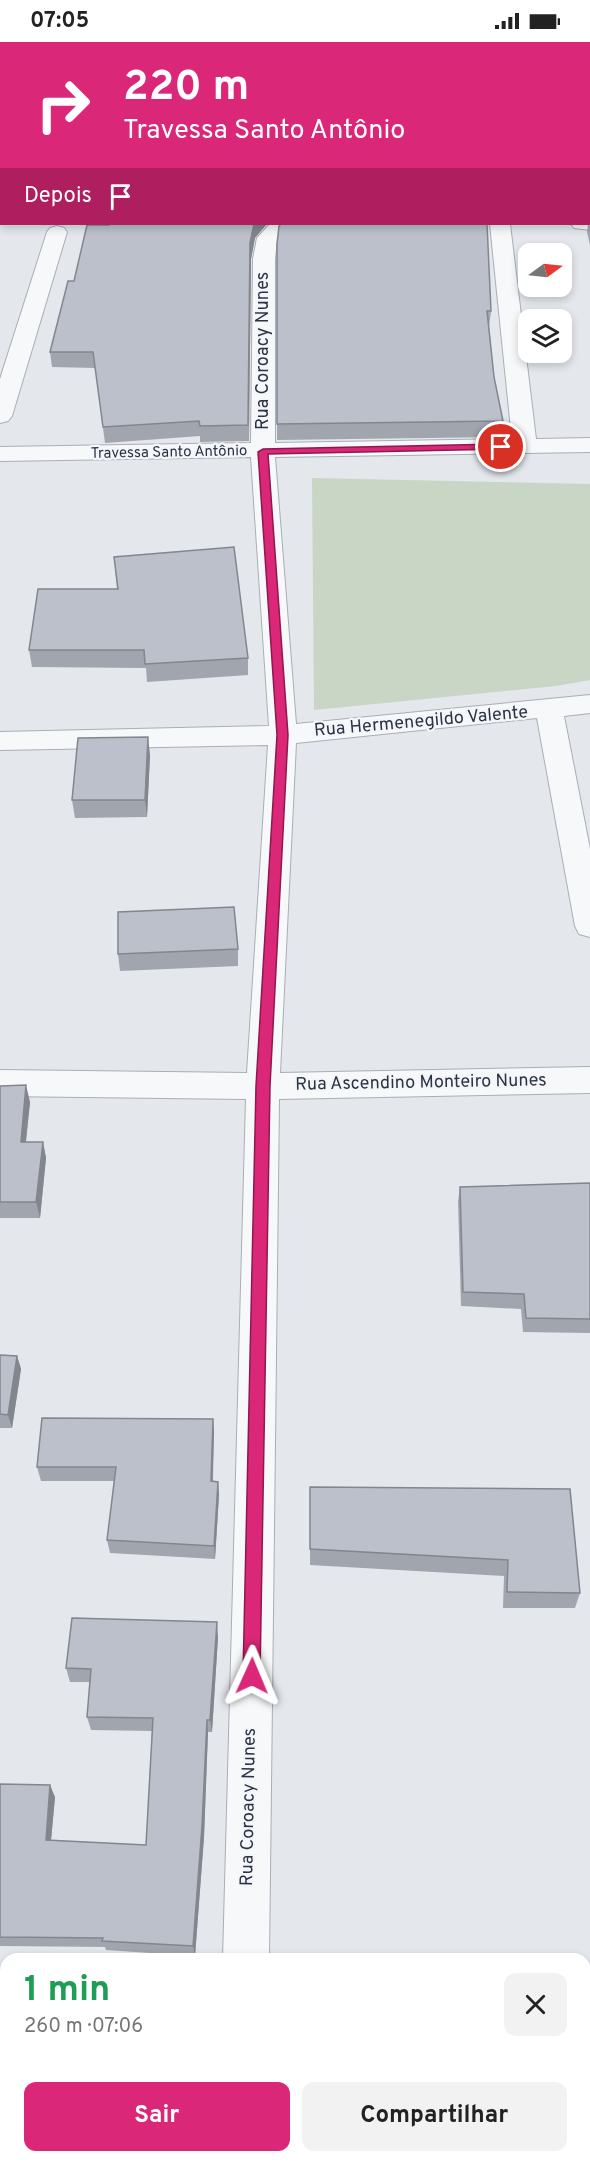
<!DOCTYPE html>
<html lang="pt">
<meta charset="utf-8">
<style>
body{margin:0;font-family:Overpass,sans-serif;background:#f2f2f2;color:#222;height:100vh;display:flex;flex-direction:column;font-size:22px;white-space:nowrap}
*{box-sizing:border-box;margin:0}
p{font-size:20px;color:#767676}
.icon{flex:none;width:33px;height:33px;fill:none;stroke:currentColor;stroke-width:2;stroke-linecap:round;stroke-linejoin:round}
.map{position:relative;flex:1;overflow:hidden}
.side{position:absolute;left:0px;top:1911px;width:591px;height:210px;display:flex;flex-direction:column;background:#fff;border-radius:18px 18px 0 0;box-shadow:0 3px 9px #0003}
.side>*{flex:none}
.top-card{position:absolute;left:0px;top:0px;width:591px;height:183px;box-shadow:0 3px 9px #0003;background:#db2777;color:#fff;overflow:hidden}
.needle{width:39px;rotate:75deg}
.fabs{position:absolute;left:518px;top:201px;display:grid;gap:12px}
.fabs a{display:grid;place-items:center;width:54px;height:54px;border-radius:12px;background:#fff;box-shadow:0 3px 9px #0003;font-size:30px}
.pin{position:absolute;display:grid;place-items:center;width:51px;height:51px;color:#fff;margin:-26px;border:3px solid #fff;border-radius:50%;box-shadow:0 2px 6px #0007}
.me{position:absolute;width:66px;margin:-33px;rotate:1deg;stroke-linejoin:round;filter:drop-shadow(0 0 4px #0008)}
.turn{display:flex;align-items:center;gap:21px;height:126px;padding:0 24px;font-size:27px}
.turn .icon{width:78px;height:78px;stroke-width:2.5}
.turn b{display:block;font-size:42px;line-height:51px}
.then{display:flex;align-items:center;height:57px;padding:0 24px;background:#0003;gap:12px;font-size:22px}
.round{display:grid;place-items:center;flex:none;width:63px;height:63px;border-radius:12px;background:#f2f2f2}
.head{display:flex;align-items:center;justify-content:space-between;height:102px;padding:0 24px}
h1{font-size:36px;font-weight:700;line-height:45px;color:#1e9e55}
.button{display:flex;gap:12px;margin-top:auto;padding:12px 24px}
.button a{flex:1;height:69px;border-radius:12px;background:#db2777;color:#fff;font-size:24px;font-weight:700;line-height:69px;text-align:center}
.button a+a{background:#f2f2f2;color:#222}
.status{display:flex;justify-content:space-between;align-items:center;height:42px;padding:0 30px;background:#fff;direction:ltr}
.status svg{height:16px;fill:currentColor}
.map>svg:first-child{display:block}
.green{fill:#c9d6c5}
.water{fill:#9fb4cc}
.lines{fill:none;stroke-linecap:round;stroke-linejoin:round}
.street-casing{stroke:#a9aeb7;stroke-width:2}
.street{fill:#f7f8fa;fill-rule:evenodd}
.wall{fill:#a1a5ae}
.shaded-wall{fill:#83868d}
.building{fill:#bbc0ca;stroke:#83868d;stroke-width:1.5}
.route{fill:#db2777;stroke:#8e194d;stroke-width:1.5}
.labels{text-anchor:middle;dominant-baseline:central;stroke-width:4.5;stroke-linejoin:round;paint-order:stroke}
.far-street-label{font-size:15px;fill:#2b3445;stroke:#f4f6f9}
.street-label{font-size:18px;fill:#2b3445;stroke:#f4f6f9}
</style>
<div class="status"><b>07:05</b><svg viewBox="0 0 49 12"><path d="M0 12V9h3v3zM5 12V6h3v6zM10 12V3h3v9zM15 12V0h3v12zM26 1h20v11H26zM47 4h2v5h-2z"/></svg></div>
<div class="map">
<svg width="590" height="2121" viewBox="0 0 590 2121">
<rect width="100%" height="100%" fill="#e4e7ec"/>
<path class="green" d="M 312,436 L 590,442 L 590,638 L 556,644 L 314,668 Z"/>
<path class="water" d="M 0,0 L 209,0 L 2,2 L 0,139 Z"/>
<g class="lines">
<g class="street-casing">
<path id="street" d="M 590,176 L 590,188 L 574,186 L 571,182 L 590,182 Z
M 270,182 L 291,182 L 277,198 L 275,217 L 275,401 L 512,397 L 490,182 L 510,182 L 536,397 L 590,396 L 590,410 L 275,415 L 296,682 L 590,653 L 590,671 L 564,674 L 590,807 L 590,895 L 579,892 L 575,884 L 537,676 L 296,701 L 280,1031 L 590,1025 L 590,1051 L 279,1057 L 269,1917 L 223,1917 L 246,1057 L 0,1054 L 0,1028 L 247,1031 L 268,703 L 0,708 L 0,690 L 269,684 L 251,415 L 0,419 L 0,405 L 251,401 L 253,217 L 257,196 Z
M 57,184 L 64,186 L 67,190 L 12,374 L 8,379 L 0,381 L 0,337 L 47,190 L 50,186 Z
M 0,1945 L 6,1945 L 6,1991 L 0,1991 Z
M 585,1961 L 590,1961 L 590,2007 L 585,2007 Z
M 217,2115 L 265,2115 L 265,2121 L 217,2121 Z"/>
</g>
<use href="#street" class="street"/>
</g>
<path class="wall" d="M 590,0 L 590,203 L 587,190 L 588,182 L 590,182 Z
M 255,196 L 251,217 L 249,399 L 200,400 L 200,394 L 105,401 L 95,326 L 52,325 L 50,310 L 74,239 Z
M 277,202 L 491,269 L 489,285 L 494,335 L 503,379 L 501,395 L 277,398 Z
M 114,515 L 248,616 L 248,633 L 147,640 L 146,626 L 32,625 L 29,608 L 117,547 Z
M 150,713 L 147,775 L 75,776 L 72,758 Z
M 238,907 L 238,924 L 120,929 L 118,912 Z
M 0,1044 L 30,1060 L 26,1100 L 43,1100 L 46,1116 L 40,1176 L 0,1176 Z
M 590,1141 L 590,1291 L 523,1290 L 521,1267 L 461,1264 L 458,1160 L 460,1145 Z
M 0,1313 L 17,1314 L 21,1327 L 12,1386 L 0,1386 Z
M 213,1377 L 214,1391 L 213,1439 L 218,1440 L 219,1453 L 215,1517 L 110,1511 L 107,1498 L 114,1439 L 41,1439 L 37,1425 Z
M 310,1445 L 570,1447 L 580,1551 L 575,1566 L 503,1566 L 504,1534 L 310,1523 Z
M 218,1595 L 212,1690 L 208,1690 L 204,1795 L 195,1914 L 106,1908 L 105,1905 L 0,1904 L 0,1742 L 55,1755 L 51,1798 L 146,1803 L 152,1689 L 91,1688 L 87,1675 L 90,1640 L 70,1640 L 66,1626 Z"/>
<path class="shaded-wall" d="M 254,182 L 267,182 L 255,196 L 251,217 L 249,399 L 250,201 Z
M 148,695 L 150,713 L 147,775 L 145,758 Z
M 26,1043 L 30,1060 L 24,1116 L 21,1100 Z
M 43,1100 L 46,1116 L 40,1176 L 36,1160 Z
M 17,1314 L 21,1327 L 12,1386 L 8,1373 Z
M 213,1377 L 214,1391 L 212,1453 L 211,1439 Z
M 218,1440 L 219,1453 L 215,1517 L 214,1504 Z
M 217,1580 L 218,1595 L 212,1690 L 210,1678 Z
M 207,1678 L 208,1690 L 204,1795 L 195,1914 L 193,1904 Z
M 50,1743 L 55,1755 L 50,1809 L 46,1798 Z
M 33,2115 L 38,2115 L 37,2121 L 32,2121 Z"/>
<path class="building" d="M 297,0 L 590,0 L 590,166 L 590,2 L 297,2 Z
M 110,182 L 254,182 L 250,201 L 248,383 L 200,384 L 199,379 L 103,385 L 93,310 L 50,310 L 68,239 L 74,239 L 87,183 L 109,183 Z
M 281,182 L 487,182 L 491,269 L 487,269 L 494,335 L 503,379 L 277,382 L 277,202 L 279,184 Z
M 234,505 L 248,616 L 145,622 L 144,608 L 29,608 L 38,547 L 118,547 L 114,515 Z
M 148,695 L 145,758 L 72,758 L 78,696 Z
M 234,865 L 238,907 L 118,912 L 118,870 Z
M 26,1043 L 21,1100 L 43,1100 L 36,1160 L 0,1160 L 0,1044 Z
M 590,1141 L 590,1277 L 526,1276 L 524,1252 L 463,1250 L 460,1145 Z
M 0,1313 L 17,1314 L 8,1373 L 0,1372 Z
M 42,1376 L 213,1377 L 211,1439 L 218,1440 L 214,1504 L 107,1498 L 116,1425 L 37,1425 Z
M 310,1445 L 570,1447 L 580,1551 L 507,1550 L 508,1518 L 310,1507 Z
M 72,1576 L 217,1580 L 210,1678 L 207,1678 L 202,1784 L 193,1904 L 102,1899 L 103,1896 L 0,1895 L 0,1742 L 50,1743 L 46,1798 L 146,1803 L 153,1676 L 87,1675 L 91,1627 L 66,1626 Z
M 0,2010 L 6,2010 L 6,2115 L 33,2115 L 32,2121 L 0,2121 Z
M 67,2115 L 190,2115 L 189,2121 L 66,2121 Z"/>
<path class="route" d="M 501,402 L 506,405 L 504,407 L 268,412 L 288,693 L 270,1044 L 260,1634 L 258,1640 L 252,1642 L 246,1640 L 243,1634 L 256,1044 L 277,693 L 258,410 L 263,407 Z"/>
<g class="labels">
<g class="far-street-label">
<text transform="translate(169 411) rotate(-1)">Travessa Santo Antônio</text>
</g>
<g class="street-label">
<text transform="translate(263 309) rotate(-90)">Rua Coroacy Nunes</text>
<text transform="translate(421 680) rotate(-5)">Rua Hermenegildo Valente</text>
<text transform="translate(421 1041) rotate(-1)">Rua Ascendino Monteiro Nunes</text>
<text transform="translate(249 1765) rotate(-89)">Rua Coroacy Nunes</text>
</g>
</g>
</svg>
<div class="fabs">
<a><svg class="needle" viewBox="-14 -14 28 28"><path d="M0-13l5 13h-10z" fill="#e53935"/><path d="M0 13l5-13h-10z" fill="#767676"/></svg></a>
<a><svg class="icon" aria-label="layers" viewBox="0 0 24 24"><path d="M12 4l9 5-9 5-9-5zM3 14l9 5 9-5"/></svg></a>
</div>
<div class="pin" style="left:501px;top:405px;background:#d93025"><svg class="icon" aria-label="arrive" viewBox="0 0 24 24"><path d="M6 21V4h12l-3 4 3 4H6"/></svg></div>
<svg class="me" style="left:252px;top:1634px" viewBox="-20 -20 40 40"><path d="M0-17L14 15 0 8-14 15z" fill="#db2777" stroke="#fff" stroke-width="4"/></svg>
<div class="top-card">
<div class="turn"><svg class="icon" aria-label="right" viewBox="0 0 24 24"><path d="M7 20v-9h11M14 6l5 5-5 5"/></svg><div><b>220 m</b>Travessa Santo Antônio</div></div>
<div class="then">Depois<svg class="icon" aria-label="arrive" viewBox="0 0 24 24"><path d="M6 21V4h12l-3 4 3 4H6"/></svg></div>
</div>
<section class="side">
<div class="head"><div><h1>1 min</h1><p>260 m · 07:06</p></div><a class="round"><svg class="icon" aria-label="close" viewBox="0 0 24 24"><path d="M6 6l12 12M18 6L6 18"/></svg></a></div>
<div class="button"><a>Sair</a><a>Compartilhar</a></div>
</section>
</div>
